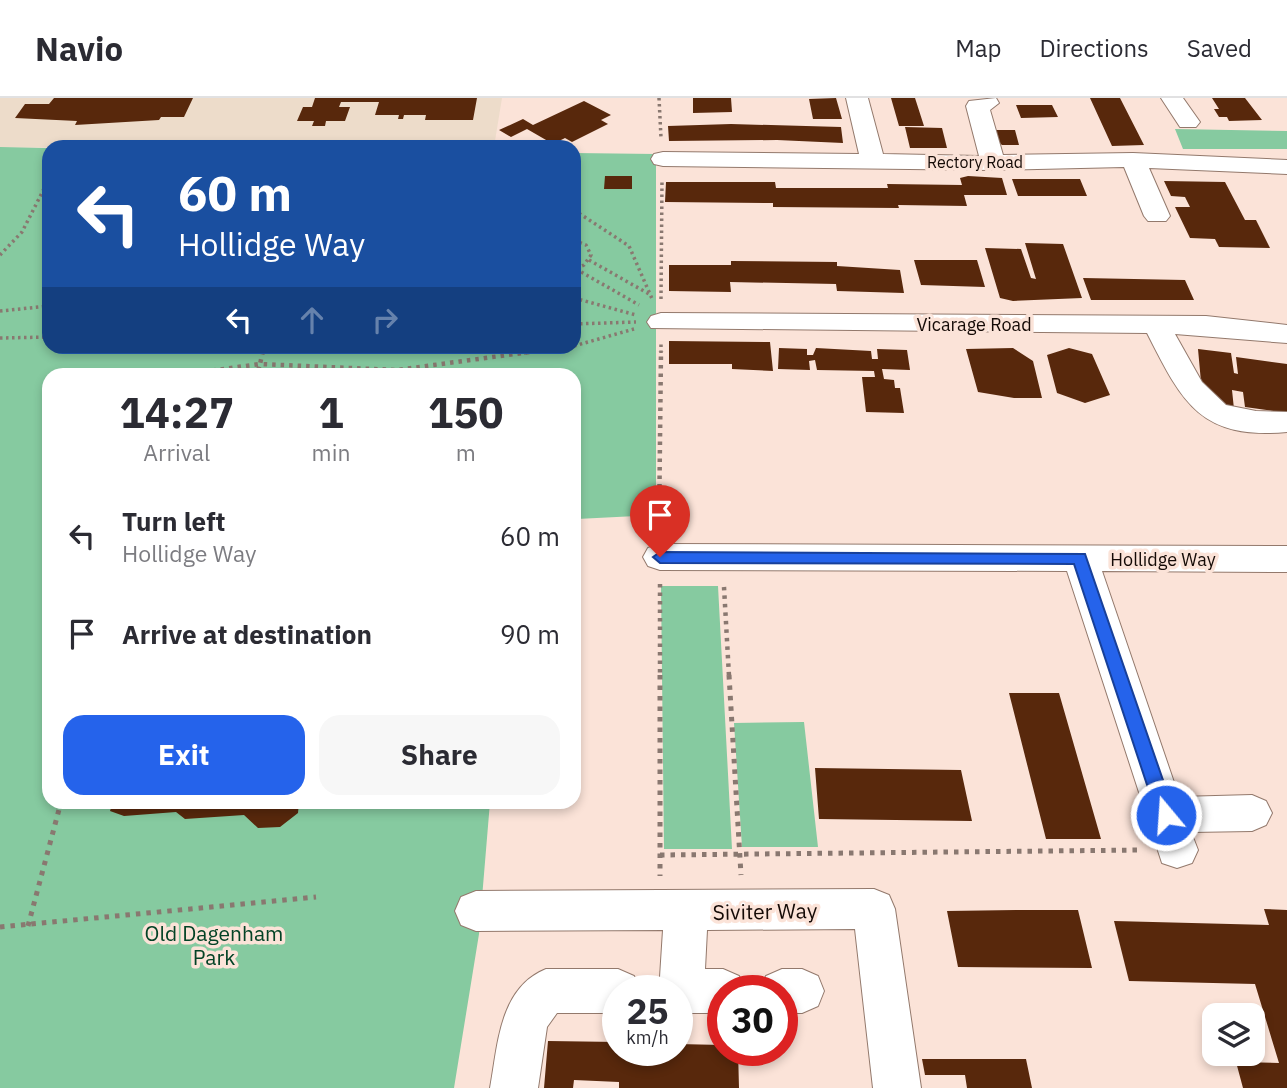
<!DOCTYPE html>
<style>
body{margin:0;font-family:"IBM Plex Sans",sans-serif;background:#f7f7f7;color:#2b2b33;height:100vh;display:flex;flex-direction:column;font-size:26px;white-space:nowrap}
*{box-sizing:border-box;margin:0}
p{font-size:23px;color:#7c7c81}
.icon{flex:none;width:38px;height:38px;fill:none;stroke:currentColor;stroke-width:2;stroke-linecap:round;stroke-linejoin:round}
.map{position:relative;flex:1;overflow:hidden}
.drawer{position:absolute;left:42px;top:270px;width:539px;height:441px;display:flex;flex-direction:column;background:#fff;border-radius:21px;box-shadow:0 4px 10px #0003}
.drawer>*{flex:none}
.banner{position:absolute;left:42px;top:42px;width:539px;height:214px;border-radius:21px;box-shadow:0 4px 10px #0003;background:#1a4fa0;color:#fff;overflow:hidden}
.fabs{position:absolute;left:1202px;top:905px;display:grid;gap:14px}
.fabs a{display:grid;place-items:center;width:63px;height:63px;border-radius:14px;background:#fff;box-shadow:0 4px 10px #0003;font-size:35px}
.speed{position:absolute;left:602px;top:877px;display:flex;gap:14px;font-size:35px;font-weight:700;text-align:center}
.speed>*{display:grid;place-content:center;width:91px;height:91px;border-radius:50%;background:#fff;box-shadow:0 4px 10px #0003;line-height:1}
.speed small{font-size:18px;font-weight:400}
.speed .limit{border:10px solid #d22;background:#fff;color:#111}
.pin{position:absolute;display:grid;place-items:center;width:60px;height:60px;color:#fff;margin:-72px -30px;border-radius:50% 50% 50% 0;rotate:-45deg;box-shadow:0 0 7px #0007}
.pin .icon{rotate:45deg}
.me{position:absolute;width:77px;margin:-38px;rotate:342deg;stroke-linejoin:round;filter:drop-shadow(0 0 5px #0008)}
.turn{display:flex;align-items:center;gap:24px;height:147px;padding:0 21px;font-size:32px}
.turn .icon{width:91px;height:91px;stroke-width:2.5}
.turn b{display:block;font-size:49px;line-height:60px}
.lanes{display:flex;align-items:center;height:66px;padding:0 21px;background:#0003;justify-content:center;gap:35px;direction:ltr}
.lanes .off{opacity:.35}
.eta{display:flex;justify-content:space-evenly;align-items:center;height:119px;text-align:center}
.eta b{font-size:42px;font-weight:800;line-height:49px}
.button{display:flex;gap:14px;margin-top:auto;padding:14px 21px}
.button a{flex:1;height:80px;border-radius:21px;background:#2563eb;color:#fff;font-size:28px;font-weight:800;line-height:80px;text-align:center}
.button a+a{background:#f7f7f7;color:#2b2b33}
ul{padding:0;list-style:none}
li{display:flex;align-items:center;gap:21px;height:98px;padding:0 21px}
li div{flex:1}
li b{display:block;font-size:26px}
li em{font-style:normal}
header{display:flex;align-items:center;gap:42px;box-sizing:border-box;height:98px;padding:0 35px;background:#fff;border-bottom:2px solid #e1e1e2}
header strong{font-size:33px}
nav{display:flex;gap:38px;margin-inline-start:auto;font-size:24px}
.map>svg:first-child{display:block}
.education{fill:#eddcca}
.green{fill:#86caa0}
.building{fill:#58280c}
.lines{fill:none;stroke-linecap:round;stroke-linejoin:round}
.minor-casing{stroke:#93796c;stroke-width:2}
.path-far2{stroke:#897870;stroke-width:3.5;stroke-dasharray:2.5 3.5;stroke-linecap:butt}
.path-far1{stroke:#897870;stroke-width:4.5;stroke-dasharray:3.5 5;stroke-linecap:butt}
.path{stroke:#897870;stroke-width:5;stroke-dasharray:4.5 6;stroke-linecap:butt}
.minor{fill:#fff;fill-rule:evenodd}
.route{fill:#2563eb;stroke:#184099;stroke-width:2}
.labels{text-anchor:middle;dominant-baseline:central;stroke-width:7;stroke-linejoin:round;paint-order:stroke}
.far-street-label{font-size:16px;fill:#140a06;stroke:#fbe3d8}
.street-label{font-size:18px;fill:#140a06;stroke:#fbe3d8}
.near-street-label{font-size:21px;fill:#140a06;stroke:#fbe3d8}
.near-park-label{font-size:21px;fill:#024225;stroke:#fbe3d8}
</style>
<header>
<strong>Navio</strong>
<nav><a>Map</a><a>Directions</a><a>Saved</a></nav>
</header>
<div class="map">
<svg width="1287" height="990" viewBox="0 0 1287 990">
<rect width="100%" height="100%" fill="#fbe3d8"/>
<path class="education" d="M 0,0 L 502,0 L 494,49 L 0,49 Z"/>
<path class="green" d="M 1175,31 L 1287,33 L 1287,51 L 1183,51 Z
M 0,49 L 49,50 L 49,248 L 574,248 L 574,55 L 656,56 L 656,417 L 577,421 L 574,426 L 574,276 L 49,276 L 49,704 L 490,704 L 479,836 L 454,990 L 0,990 Z
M 661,488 L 718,488 L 732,751 L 664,751 Z
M 804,624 L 818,749 L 742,749 L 734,625 Z"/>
<path class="building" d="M 54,0 L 193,0 L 184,19 L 161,19 L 159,22 L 75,27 L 77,23 L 15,20 L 25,6 L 49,6 Z
M 315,0 L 477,0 L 473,22 L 425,22 L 426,17 L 404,17 L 403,21 L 398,21 L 399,17 L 375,17 L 379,4 L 341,4 L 339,9 L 350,9 L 345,23 L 326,23 L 325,28 L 312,28 L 314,23 L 297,23 L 303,9 L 312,9 Z
M 693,0 L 731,0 L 732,14 L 693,15 Z
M 836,0 L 842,21 L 813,21 L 809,1 Z
M 891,0 L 915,0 L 924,28 L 899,28 Z
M 1090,0 L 1120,0 L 1144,47 L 1112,48 Z
M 1212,0 L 1245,0 L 1262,22 L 1229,23 L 1227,19 L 1219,19 L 1214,11 L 1219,11 Z
M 584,3 L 611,17 L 601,22 L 608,26 L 572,44 L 565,40 L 553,46 L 527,31 L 511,39 L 499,32 L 523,21 L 533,27 Z
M 1016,7 L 1052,7 L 1058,19 L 1021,20 Z
M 731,26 L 841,29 L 843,45 L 777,42 L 669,43 L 668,28 Z
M 905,29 L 942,30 L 947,50 L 910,50 Z
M 993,32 L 1015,32 L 1019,47 L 1002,47 L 995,41 Z
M 605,78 L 632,78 L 632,91 L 604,91 Z
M 968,78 L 1002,80 L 1007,97 L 964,97 L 967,108 L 898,107 L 899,110 L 773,109 L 773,105 L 665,104 L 666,84 L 775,84 L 776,90 L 888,90 L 887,86 L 962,87 L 960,80 Z
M 1012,81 L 1080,81 L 1087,98 L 1018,98 Z
M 1164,83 L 1225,84 L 1245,122 L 1256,122 L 1270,150 L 1219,149 L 1215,141 L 1190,140 L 1175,109 L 1190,109 L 1185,99 L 1171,98 Z
M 1025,145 L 1063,146 L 1082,200 L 1013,203 L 1000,200 L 985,150 L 1021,151 L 1031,180 L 1036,181 Z
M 914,162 L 977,162 L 985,189 L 921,187 Z
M 731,163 L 837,164 L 837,168 L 900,172 L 904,195 L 837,193 L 836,186 L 730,184 L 731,194 L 669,193 L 669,167 L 731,167 Z
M 1083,180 L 1185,182 L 1194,202 L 1091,202 Z
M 669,243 L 770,244 L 773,273 L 732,271 L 732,266 L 669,266 Z
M 779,250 L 807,251 L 807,257 L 813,257 L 816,250 L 871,253 L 872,261 L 878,261 L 877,251 L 907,252 L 910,272 L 882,271 L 884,281 L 894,282 L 895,290 L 900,290 L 904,315 L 866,314 L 862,279 L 875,279 L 874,273 L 817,272 L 815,262 L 809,263 L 810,272 L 778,271 Z
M 1013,250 L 1033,263 L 1042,300 L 1014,300 L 978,294 L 966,251 Z
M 1069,250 L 1092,256 L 1110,297 L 1085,305 L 1057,295 L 1047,257 Z
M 1198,251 L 1231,255 L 1234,275 L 1238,276 L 1236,259 L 1287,266 L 1287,315 L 1245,309 L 1243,294 L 1232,292 L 1234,311 L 1203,306 Z
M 1009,595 L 1059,595 L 1101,741 L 1046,741 Z
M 815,670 L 961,672 L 972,723 L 819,721 Z
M 113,704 L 299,704 L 298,715 L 280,729 L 258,730 L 244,717 L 185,721 L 176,714 L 124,718 L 110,713 Z
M 1264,811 L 1287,812 L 1287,990 L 1243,990 L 1236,964 L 1279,965 L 1255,886 L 1129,883 L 1114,823 L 1269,827 Z
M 1016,812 L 1078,812 L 1092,870 L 958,869 L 947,813 Z
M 548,943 L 618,944 L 618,952 L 677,952 L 677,946 L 723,947 L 723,952 L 738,952 L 739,990 L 619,990 L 619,984 L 574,982 L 573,990 L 544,990 Z
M 922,961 L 1026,961 L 1032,990 L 967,990 L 965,977 L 925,977 Z"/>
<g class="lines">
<g class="minor-casing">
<path id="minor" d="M 846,0 L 868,0 L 883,56 L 979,58 L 966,8 L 969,3 L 996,0 L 999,5 L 990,12 L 1003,57 L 1133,55 L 1287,62 L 1287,76 L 1149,70 L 1170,118 L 1166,123 L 1148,123 L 1144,118 L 1124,69 L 993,72 L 663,68 L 654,66 L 651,61 L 654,56 L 663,54 L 859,56 Z
M 1161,0 L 1183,0 L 1200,24 L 1196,29 L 1180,29 Z
M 661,215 L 1206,218 L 1287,227 L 1287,245 L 1175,236 L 1202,284 L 1226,307 L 1256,313 L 1287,314 L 1287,334 C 1200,342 1182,304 1147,235 L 651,230 L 647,224 L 651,218 Z
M 660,446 L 1287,448 L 1287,474 L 1102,473 L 1179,699 L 1252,697 L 1266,703 L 1272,715 L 1266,727 L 1252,733 L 1191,734 L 1198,752 L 1192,765 L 1177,770 L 1162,765 L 1067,473 L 660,472 L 648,468 L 643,459 L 648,450 Z
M 874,791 L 889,797 L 895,811 L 921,990 L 873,990 L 855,831 L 707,832 L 705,871 L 723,871 L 739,878 L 745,892 L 723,892 L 723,915 L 677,915 L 677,892 L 655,892 L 660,879 L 663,832 L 476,833 L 461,827 L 455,813 L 461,799 L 476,793 Z
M 546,871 L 618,871 L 634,878 L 640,892 L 618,892 L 618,915 L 557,915 L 547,929 L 538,990 L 490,990 C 498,947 499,890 546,871 Z
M 782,871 L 802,871 L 818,878 L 824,893 L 818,908 L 802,915 L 782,915 L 782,892 L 760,892 L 766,878 Z"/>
</g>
<path class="path-far2" d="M 659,0 L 661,40
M 574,112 L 629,148 L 653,203
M 574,142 L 586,147 L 591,157 L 584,167 L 575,171
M 0,157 L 22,134 L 49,81
M 589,162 L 649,196
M 576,171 L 639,207
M 574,200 L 636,217
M 661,201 L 662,83
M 0,213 L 49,208
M 574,226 L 636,224
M 0,240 L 49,239
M 574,248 L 634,231
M 263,255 L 264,248
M 524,255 L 573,248
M 661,255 L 661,244"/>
<path class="path-far1" d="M 263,253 L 260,266 L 397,272 L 537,253
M 187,276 L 260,266 L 257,276
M 659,432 L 661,253
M 660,486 L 660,578
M 724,489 L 729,578"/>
<path class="path" d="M 660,577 L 660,778
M 729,577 L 741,777
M 660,757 L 1142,752
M 28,828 L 61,704
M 0,829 L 316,799"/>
<use href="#minor" class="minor"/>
</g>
<path class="route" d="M 660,454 L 1085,456 L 1175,717 L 1172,723 L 1159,723 L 1157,717 L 1074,466 L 660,465 L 653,459 Z"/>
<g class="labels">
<g class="far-street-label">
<text x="975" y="64">Rectory Road</text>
</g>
<g class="street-label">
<text x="974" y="226">Vicarage Road</text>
<text x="1163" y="461">Hollidge Way</text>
</g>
<g class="near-street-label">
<text transform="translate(765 813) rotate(-1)">Siviter Way</text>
</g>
<g class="near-park-label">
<text x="214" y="835">Old Dagenham<tspan x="214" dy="24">Park</tspan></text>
</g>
</g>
</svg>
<div class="fabs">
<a><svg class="icon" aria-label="layers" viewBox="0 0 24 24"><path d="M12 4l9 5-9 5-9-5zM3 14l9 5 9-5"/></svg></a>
</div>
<div class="speed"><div>25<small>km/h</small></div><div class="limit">30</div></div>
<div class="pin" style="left:660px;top:459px;background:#d93025"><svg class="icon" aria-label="arrive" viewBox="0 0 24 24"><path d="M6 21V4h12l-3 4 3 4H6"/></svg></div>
<svg class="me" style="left:1166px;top:717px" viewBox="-20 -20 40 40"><circle r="17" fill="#2563eb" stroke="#fff" stroke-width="3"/><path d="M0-11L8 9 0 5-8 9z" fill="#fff"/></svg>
<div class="banner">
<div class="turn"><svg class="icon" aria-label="left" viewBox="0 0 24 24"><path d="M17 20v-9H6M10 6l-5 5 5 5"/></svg><div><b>60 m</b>Hollidge Way</div></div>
<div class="lanes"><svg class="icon" aria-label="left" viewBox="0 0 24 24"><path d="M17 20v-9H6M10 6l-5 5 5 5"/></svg><svg class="icon off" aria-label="ahead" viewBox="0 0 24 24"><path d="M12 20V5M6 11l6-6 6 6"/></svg><svg class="icon off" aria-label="right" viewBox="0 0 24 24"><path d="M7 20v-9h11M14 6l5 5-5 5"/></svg></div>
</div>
<section class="drawer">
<div class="eta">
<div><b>14:27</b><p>Arrival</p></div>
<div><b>1</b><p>min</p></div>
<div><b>150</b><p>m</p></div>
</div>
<ul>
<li><svg class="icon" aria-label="left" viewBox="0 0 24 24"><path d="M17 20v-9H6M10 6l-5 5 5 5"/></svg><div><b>Turn left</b><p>Hollidge Way</p></div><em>60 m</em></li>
<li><svg class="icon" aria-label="arrive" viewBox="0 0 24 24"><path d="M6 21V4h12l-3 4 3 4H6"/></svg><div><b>Arrive at destination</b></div><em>90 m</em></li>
</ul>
<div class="button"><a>Exit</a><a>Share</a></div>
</section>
</div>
